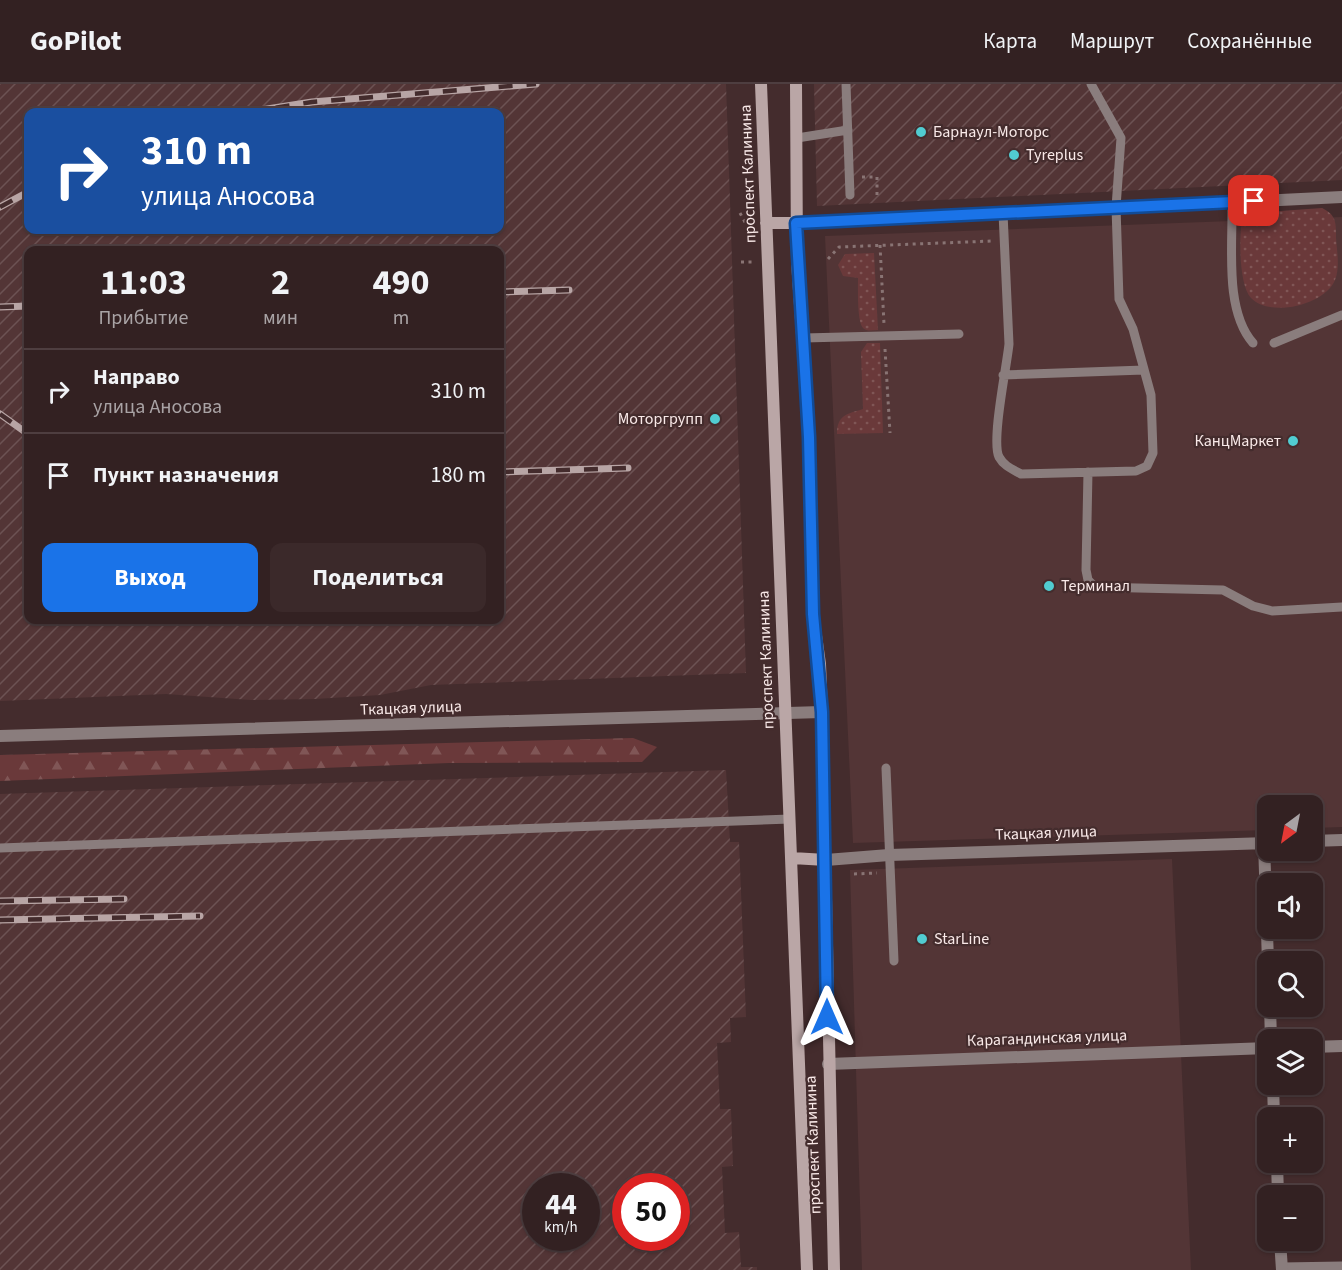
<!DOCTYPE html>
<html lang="ru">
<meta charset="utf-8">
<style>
body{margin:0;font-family:"Source Sans 3",sans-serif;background:#3b292a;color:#f1f3f6;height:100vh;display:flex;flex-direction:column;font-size:22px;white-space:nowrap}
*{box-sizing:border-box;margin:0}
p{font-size:20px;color:#a9a3a5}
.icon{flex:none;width:33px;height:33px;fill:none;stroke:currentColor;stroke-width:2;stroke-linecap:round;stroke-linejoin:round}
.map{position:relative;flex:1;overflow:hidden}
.side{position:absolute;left:24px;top:162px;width:480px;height:378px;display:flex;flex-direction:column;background:#332122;border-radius:12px;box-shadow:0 2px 4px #0004,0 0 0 2px #4e3e40}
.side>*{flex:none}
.hud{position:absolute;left:24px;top:24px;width:480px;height:126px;border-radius:12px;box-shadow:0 2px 4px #0004,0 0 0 2px #4e3e40;background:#1a4fa0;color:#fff;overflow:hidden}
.needle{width:39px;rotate:212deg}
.tools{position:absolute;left:1257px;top:711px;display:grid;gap:12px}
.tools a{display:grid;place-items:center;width:66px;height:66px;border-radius:12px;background:#332122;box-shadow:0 2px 4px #0004,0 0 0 2px #4e3e40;font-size:30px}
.speed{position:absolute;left:522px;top:1089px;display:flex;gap:12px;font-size:30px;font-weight:700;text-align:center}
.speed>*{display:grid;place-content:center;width:78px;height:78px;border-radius:50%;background:#332122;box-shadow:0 2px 4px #0004,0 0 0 2px #4e3e40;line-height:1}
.speed small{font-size:15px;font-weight:400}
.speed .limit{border:9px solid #d22;background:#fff;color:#111}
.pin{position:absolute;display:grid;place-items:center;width:51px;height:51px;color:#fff;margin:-26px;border-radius:12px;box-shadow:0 3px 9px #0006}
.me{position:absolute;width:66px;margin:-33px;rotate:0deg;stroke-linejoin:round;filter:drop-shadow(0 0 4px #0008)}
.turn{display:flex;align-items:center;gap:21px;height:126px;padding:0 18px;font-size:27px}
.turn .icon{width:78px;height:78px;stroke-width:2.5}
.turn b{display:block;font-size:42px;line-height:51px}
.eta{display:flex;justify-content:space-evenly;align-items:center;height:102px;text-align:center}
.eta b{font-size:36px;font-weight:700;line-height:42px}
.button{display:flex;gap:12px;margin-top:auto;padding:12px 18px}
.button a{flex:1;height:69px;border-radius:12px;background:#1a73e8;color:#fff;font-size:24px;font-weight:700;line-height:69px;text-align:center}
.button a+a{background:#3b292a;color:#f1f3f6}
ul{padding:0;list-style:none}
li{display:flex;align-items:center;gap:18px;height:84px;padding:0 18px;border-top:2px solid #4e3e40}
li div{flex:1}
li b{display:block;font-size:22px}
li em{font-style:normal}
header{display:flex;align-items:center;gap:36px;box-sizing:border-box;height:84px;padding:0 30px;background:#332122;border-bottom:2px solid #4e3e40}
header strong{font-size:28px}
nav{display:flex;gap:33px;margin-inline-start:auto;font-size:21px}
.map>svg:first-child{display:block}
.built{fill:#533536}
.industrial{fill:url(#industrial-furrows);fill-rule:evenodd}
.grass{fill:url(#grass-dots)}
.forest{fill:url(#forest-firs)}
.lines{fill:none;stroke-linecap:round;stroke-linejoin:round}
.path{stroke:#897474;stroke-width:3;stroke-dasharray:3 4.5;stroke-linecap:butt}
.service{stroke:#8a7d7d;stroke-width:9}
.minor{stroke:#8a7d7d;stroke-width:12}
.secondary{stroke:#baa6a6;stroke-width:12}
.rail-casing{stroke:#b8a5a5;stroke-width:7}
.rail{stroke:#442c2d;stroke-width:4.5;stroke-dasharray:14;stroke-linecap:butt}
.route-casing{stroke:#114b97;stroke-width:15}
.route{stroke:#1a73e8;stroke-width:10}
.poi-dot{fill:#51ccd1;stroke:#442c2d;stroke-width:2}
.labels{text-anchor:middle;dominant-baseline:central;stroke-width:4.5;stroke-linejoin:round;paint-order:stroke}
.poi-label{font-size:16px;fill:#f9e9e8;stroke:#442c2d;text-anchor:start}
.street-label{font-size:16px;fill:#f9e9e8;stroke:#442c2d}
</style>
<header>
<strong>GoPilot</strong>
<nav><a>Карта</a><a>Маршрут</a><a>Сохранённые</a></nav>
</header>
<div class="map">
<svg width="1342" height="1186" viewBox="0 0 1342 1186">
<defs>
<pattern id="industrial-furrows" width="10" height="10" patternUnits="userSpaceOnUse" patternTransform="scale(1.5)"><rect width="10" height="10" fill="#533536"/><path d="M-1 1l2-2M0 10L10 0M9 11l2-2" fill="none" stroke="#6c5253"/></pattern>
<pattern id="grass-dots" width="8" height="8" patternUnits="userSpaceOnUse" patternTransform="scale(1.5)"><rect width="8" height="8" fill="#6a393a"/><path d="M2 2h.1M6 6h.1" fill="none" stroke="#805656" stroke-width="1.8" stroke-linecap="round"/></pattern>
<pattern id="forest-firs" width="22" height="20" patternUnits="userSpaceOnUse" patternTransform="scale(1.5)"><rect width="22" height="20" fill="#6a393a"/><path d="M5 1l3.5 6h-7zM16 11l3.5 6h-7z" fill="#805656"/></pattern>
</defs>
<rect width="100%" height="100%" fill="#442c2d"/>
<path class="built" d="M 1342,133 L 1342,743 L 1313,744 L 1312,722 L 1268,722 L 1267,746 L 853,759 L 825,152 Z
M 1172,775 L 1191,1186 L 862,1186 L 850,786 Z"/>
<path class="industrial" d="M 0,0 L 726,0 L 746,589 L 431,601 L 380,611 L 315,615 L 251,616 L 166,610 L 0,617 ZM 28,28 L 500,28 L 500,146 L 28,146 ZM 28,166 L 500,166 L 500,536 L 28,536 Z
M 814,0 L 1342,0 L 1342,96 L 817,122 Z
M 726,686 L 730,758 L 739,758 L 746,933 L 730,934 L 731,958 L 717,959 L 720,1025 L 731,1025 L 732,1053 L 733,1082 L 722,1083 L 725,1149 L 739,1148 L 741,1183 L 757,1183 L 757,1186 L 0,1186 L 0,710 ZM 536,1102 L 586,1102 L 586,1154 L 536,1154 ZM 626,1102 L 676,1102 L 676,1154 L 626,1154 Z"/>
<path class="grass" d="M 1322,124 C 1337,131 1336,140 1336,154 C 1337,167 1340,184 1335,196 C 1325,221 1270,234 1251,214 C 1239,201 1239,155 1242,137 L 1251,129 Z
M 874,169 L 878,246 C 873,246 867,248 863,244 C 857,238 858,205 858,194 L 843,192 L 838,181 L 845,170 Z
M 867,259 L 880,259 L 883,349 L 837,350 C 837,331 847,330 863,325 L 861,268 Z"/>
<path class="forest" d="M 633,654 L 657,663 L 642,678 L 449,679 L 0,697 L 0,671 Z"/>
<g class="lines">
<path class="path" d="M 862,93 L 877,93 L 877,112
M 740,129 L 752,151
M 880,161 L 884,240
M 828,175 L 839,163 L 992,157
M 741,178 L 755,178
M 885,265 L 890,349
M 854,790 L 877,789"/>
<path class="service" d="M 846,0 L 850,111
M 797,54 L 848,46
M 1232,118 C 1233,161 1224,226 1253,259
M 1003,129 L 1009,260 C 1007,281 991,357 999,373 C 1004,382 1012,385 1021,390 L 1136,387 L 1147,382 L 1153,369 L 1151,311 L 1133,245 L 1119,215 L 1116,123 L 1121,54 L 1091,0
M 804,254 L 959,250
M 1274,259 L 1342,231
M 1003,291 L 1144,286
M 1088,388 L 1086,486 L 1088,496 L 1095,503 L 1223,506 L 1253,522 L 1272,527 L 1342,523
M 886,684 L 894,877
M 0,764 L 790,735
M 1282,1183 L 1342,1182"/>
<path class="minor" d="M 796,139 L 1342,113
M 0,652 L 822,628
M 1312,757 L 1342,756
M 1264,759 L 1268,878
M 826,776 L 889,771 L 1268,759
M 1270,922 L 1271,956
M 1312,963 L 1342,962
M 828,980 L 1268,964
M 1273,1000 L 1274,1034
M 1277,1078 L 1278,1112
M 1280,1156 L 1282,1186"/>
<path class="secondary" d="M 761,0 L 807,1186
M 796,0 L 797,177 L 809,353 L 813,530 L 820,580 L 822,628 L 834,1186
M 766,139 L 796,139
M 792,774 L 826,776"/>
<g class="rail-casing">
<path id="rail" d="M 248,28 L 312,18 L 536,0
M 0,123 L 28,108
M 500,208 L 569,206
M 0,223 L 28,222
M 0,330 L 28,350
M 500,388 L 628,384
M 0,817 L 124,815
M 0,836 L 200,832"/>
</g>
<use href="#rail" class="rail"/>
</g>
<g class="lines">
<g class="route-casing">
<path id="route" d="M 827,933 L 822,628 L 813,530 L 809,353 L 796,139 L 1254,117"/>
</g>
<use href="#route" class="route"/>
</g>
<g class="poi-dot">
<circle cx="921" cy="48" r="6"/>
<circle cx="1014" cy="71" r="6"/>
<circle cx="715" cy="335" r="6"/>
<circle cx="1293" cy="357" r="6"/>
<circle cx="1049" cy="502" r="6"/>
<circle cx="922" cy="855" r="6"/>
</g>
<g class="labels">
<g class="poi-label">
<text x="933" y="48">Барнаул-Моторс</text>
<text x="1026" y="71">Tyreplus</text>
<text x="703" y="335" text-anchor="end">Моторгрупп</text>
<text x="1281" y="357" text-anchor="end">КанцМаркет</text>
<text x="1061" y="502">Терминал</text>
<text x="934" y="855">StarLine</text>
</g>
<g class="street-label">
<text transform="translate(748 90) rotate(-92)">проспект Калинина</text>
<text transform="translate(766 576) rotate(-92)">проспект Калинина</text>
<text transform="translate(411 624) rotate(-2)">Ткацкая улица</text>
<text transform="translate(1046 749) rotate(-2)">Ткацкая улица</text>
<text transform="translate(1047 954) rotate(-2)">Карагандинская улица</text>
<text transform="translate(813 1061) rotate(-92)">проспект Калинина</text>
</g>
</g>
</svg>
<div class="tools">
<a><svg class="needle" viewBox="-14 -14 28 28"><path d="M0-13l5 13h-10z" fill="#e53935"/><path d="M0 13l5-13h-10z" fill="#a9a3a5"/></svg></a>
<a><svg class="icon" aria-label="sound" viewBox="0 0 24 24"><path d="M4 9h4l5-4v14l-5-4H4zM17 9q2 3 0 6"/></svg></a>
<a><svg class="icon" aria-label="search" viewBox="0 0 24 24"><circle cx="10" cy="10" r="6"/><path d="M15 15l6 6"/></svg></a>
<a><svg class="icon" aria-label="layers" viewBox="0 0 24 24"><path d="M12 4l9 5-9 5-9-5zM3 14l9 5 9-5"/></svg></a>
<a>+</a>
<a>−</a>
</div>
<div class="speed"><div>44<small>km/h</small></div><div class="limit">50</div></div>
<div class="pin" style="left:1254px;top:117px;background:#d93025"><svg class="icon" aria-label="arrive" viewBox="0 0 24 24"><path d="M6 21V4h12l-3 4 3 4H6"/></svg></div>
<svg class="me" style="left:827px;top:933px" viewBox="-20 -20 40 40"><path d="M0-17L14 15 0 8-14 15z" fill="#1a73e8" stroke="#fff" stroke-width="4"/></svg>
<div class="hud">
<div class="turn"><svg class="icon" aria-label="right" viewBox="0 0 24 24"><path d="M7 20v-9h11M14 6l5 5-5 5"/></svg><div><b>310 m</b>улица Аносова</div></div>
</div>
<section class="side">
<div class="eta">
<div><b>11:03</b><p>Прибытие</p></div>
<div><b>2</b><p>мин</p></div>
<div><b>490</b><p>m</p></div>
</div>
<ul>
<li><svg class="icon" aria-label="right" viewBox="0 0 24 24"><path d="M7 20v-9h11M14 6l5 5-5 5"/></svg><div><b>Направо</b><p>улица Аносова</p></div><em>310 m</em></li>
<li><svg class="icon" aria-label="arrive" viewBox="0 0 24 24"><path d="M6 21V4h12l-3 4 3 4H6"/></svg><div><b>Пункт назначения</b></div><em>180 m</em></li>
</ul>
<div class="button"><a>Выход</a><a>Поделиться</a></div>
</section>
</div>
